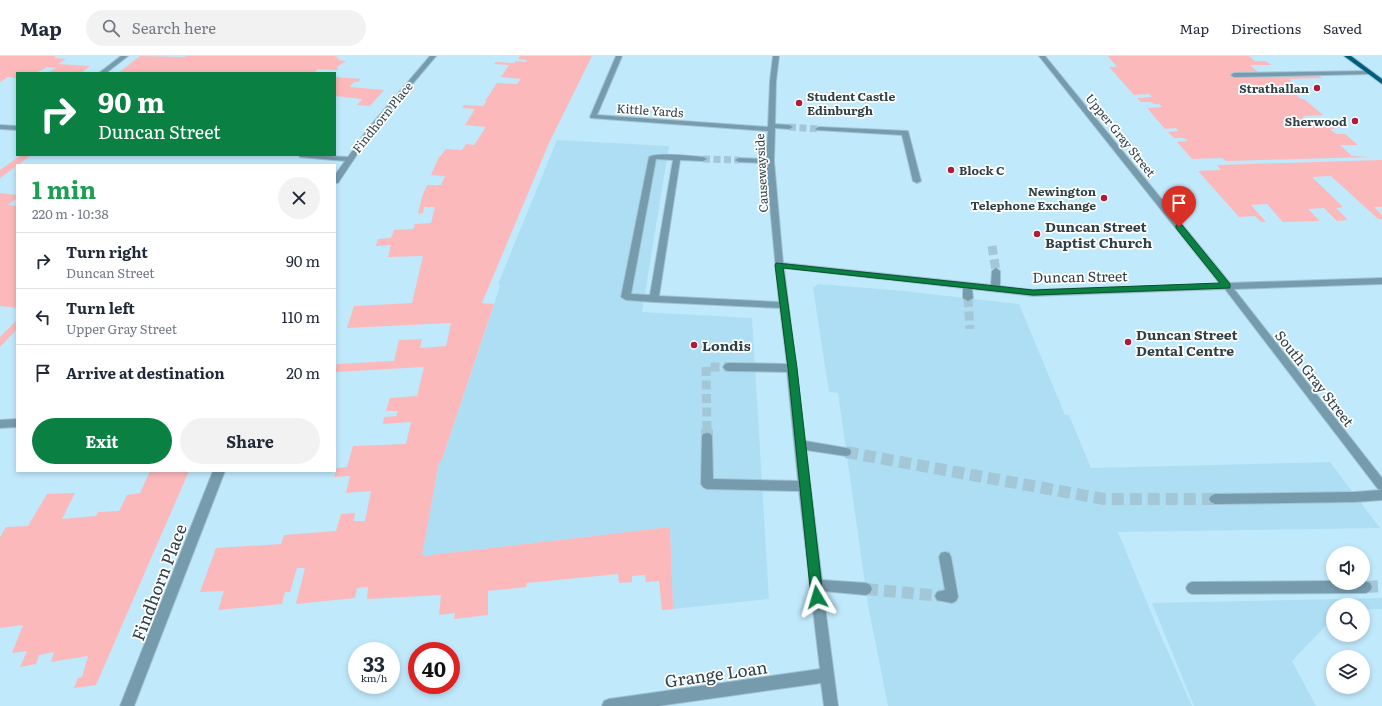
<!DOCTYPE html>
<meta charset="utf-8">
<style>
body{margin:0;font-family:Literata,serif;background:#f2f2f3;color:#1f2937;height:100vh;display:flex;flex-direction:column;font-size:15px;white-space:nowrap}
*{box-sizing:border-box;margin:0}
p{font-size:13px;color:#747a83}
.icon{flex:none;width:22px;height:22px;fill:none;stroke:currentColor;stroke-width:2;stroke-linecap:round;stroke-linejoin:round}
.map{position:relative;flex:1;overflow:hidden}
.drawer{position:absolute;left:16px;top:108px;width:320px;height:308px;display:flex;flex-direction:column;background:#fff;border-radius:0px;box-shadow:0 2px 6px #0003}
.drawer>*{flex:none}
.guide{position:absolute;left:16px;top:16px;width:320px;height:84px;border-radius:0px;box-shadow:0 2px 6px #0003;background:#0b8043;color:#fff;overflow:hidden}
.fabs{position:absolute;left:1326px;top:490px;display:grid;gap:8px}
.fabs a{display:grid;place-items:center;width:44px;height:44px;border-radius:50%;background:#fff;box-shadow:0 2px 6px #0003;font-size:20px}
.speed{position:absolute;left:348px;top:586px;display:flex;gap:8px;font-size:20px;font-weight:700;text-align:center}
.speed>*{display:grid;place-content:center;width:52px;height:52px;border-radius:50%;background:#fff;box-shadow:0 2px 6px #0003;line-height:1}
.speed small{font-size:10px;font-weight:400}
.speed .limit{border:6px solid #d22;background:#fff;color:#111}
.pin{position:absolute;display:grid;place-items:center;width:34px;height:34px;color:#fff;margin:-41px -17px;border-radius:50% 50% 50% 0;rotate:-45deg;box-shadow:0 0 4px #0007}
.pin .icon{rotate:45deg}
.me{position:absolute;width:44px;margin:-22px;rotate:353deg;stroke-linejoin:round;filter:drop-shadow(0 0 3px #0008)}
.turn{display:flex;align-items:center;gap:14px;height:84px;padding:0 16px;font-size:18px}
.turn .icon{width:52px;height:52px;stroke-width:2.5}
.turn b{display:block;font-size:28px;line-height:34px}
.round{display:grid;place-items:center;flex:none;width:42px;height:42px;border-radius:21px;background:#f2f2f3}
.headline{display:flex;align-items:center;justify-content:space-between;height:68px;padding:0 16px}
h1{font-size:24px;font-weight:700;line-height:30px;color:#1e9e55}
.primary-button{display:flex;gap:8px;margin-top:auto;padding:8px 16px}
.primary-button a{flex:1;height:46px;border-radius:24px;background:#0b8043;color:#fff;font-size:16px;font-weight:700;line-height:46px;text-align:center}
.primary-button a+a{background:#f2f2f3;color:#1f2937}
ul{padding:0;list-style:none}
li{display:flex;align-items:center;gap:12px;height:56px;padding:0 16px;border-top:1px solid #e0e1e3}
li div{flex:1}
li b{display:block;font-size:15px}
li em{font-style:normal}
header{display:flex;align-items:center;gap:24px;box-sizing:border-box;height:56px;padding:0 20px;background:#fff;border-bottom:1px solid #e0e1e3}
header strong{font-size:19px}
nav{display:flex;gap:22px;margin-inline-start:auto;font-size:14px}
.search{width:280px;height:36px;background:#f2f2f3;display:flex;align-items:center;gap:10px;box-sizing:border-box;padding:0 14px;border-radius:22px;color:#747a83;font-size:15px}
.map>svg:first-child{display:block}
.built{fill:#aedef4}
.green{fill:#fbb9bc}
.lines{fill:none;stroke-linecap:round;stroke-linejoin:round}
.minor-tunnel-far2{stroke:#a4c7d8;stroke-width:7;stroke-dasharray:7 3.5;stroke-linecap:butt}
.minor-tunnel-far1{stroke:#a4c7d8;stroke-width:9;stroke-dasharray:9 4.5;stroke-linecap:butt}
.minor-tunnel{stroke:#a4c7d8;stroke-width:12;stroke-dasharray:12 6;stroke-linecap:butt}
.minor-casing{stroke:#a1c4d4;stroke-width:2}
.major-casing{stroke:#a1c4d4;stroke-width:2}
.minor{fill:#769bac;fill-rule:evenodd}
.major{fill:#005e7d;fill-rule:evenodd}
.route{fill:#0b8043;stroke:#07532c}
.poi-dot{fill:#ae1a3c;stroke:#fff;stroke-width:1.5}
.labels{text-anchor:middle;dominant-baseline:central;stroke-width:3.5;stroke-linejoin:round;paint-order:stroke}
.far-poi-label{font-size:12px;font-weight:bold;fill:#304047;stroke:#fff;text-anchor:end}
.far-street-label{font-size:12px;fill:#304047;stroke:#fff}
.poi-label{font-size:14px;font-weight:bold;fill:#304047;stroke:#fff;text-anchor:start}
.street-label{font-size:14px;fill:#304047;stroke:#fff}
.near-street-label{font-size:17px;fill:#304047;stroke:#fff}
</style>
<header>
<strong>Map</strong>
<div class="search"><svg class="icon" aria-label="search" viewBox="0 0 24 24"><circle cx="10" cy="10" r="6"/><path d="M15 15l6 6"/></svg>Search here</div>
<nav><a>Map</a><a>Directions</a><a>Saved</a></nav>
</header>
<div class="map">
<svg width="1382" height="650" viewBox="0 0 1382 650">
<rect width="100%" height="100%" fill="#c1e9fc"/>
<path class="built" d="M 557,84 L 669,90 L 642,256 L 752,262 L 769,543 L 673,553 L 670,471 L 422,500 L 439,406 L 441,406 L 489,264 L 500,229 L 498,228 Z
M 818,228 L 904,235 L 1019,248 L 1065,359 L 1069,359 L 1091,412 L 1330,406 L 1380,472 L 1118,476 L 1157,571 L 1192,650 L 888,650 L 868,549 L 838,337 L 829,336 L 813,232 Z
M 1382,542 L 1382,553 L 1363,553 L 1363,549 L 1333,549 L 1333,562 L 1292,605 L 1316,650 L 1194,650 L 1152,547 Z"/>
<path class="green" d="M 0,0 L 56,0 L 54,2 L 66,3 L 58,8 L 90,10 L 81,17 L 51,17 L 49,16 L 56,12 L 47,11 L 36,17 L 17,17 L 17,22 L 8,21 L 0,26 L 0,18 L 2,17 L 0,17 Z
M 140,0 L 184,1 L 186,0 L 338,0 L 334,1 L 339,2 L 338,4 L 346,5 L 337,11 L 337,12 L 338,12 L 337,14 L 318,13 L 314,17 L 118,17 Z
M 520,0 L 592,0 L 549,87 L 482,247 L 494,248 L 441,406 L 439,406 L 422,500 L 670,471 L 673,553 L 662,554 L 659,525 L 646,526 L 645,519 L 632,520 L 632,526 L 619,527 L 618,518 L 527,527 L 526,531 L 488,535 L 488,559 L 454,563 L 455,557 L 439,559 L 441,539 L 367,543 L 368,531 L 357,532 L 355,542 L 296,548 L 305,512 L 297,512 L 290,536 L 285,536 L 282,548 L 218,554 L 224,535 L 200,536 L 216,492 L 281,488 L 284,479 L 336,475 L 341,458 L 355,457 L 354,465 L 365,465 L 371,435 L 346,437 L 350,420 L 334,421 L 337,412 L 347,411 L 353,390 L 406,388 L 411,366 L 383,368 L 384,361 L 396,360 L 398,355 L 386,355 L 390,342 L 417,340 L 424,311 L 335,316 L 337,308 L 394,305 L 399,284 L 422,283 L 420,292 L 446,290 L 451,267 L 347,272 L 354,250 L 412,247 L 423,200 L 388,201 L 391,189 L 376,190 L 378,183 L 391,182 L 394,174 L 413,173 L 415,168 L 431,167 L 435,151 L 424,151 L 423,157 L 418,158 L 422,141 L 427,129 L 441,129 L 445,120 L 431,119 L 438,103 L 446,93 L 462,94 L 466,88 L 474,89 L 486,71 L 465,69 L 475,53 L 462,52 L 464,49 L 483,50 L 487,45 L 485,45 L 497,27 L 517,28 L 521,23 L 501,21 L 509,9 L 494,8 L 496,6 L 514,7 L 516,5 L 526,6 L 527,4 L 518,3 Z
M 1108,0 L 1249,0 L 1255,5 L 1266,5 L 1271,9 L 1250,9 L 1259,17 L 1317,18 L 1322,22 L 1289,23 L 1295,29 L 1291,29 L 1295,33 L 1291,34 L 1301,43 L 1304,43 L 1323,59 L 1303,60 L 1314,69 L 1335,69 L 1339,72 L 1330,73 L 1336,78 L 1345,78 L 1358,89 L 1340,89 L 1352,100 L 1372,101 L 1226,105 L 1222,102 L 1192,103 L 1177,86 L 1188,85 L 1184,82 L 1174,82 L 1168,76 L 1178,75 L 1176,72 L 1165,73 L 1147,52 L 1162,51 L 1159,48 L 1154,48 L 1151,46 L 1141,46 L 1137,42 L 1152,41 L 1149,38 L 1134,39 L 1109,11 L 1117,11 Z
M 335,21 L 361,23 L 358,26 L 354,26 L 350,31 L 384,34 L 370,50 L 357,49 L 362,43 L 335,40 Z
M 21,99 L 30,100 L 0,122 L 0,114 Z
M 1382,104 L 1382,151 L 1374,151 L 1382,159 L 1382,163 L 1378,163 L 1331,120 L 1312,121 L 1343,151 L 1336,152 L 1348,164 L 1337,165 L 1324,152 L 1308,153 L 1320,165 L 1283,166 L 1267,148 L 1251,149 L 1266,166 L 1261,166 L 1255,160 L 1239,161 L 1198,115 L 1221,114 L 1217,109 Z
M 0,137 L 17,139 L 17,142 L 8,149 L 17,150 L 17,252 L 0,250 Z
M 17,264 L 17,273 L 0,291 L 0,281 Z
M 150,415 L 189,415 L 96,629 L 74,632 L 78,622 L 82,621 L 88,600 L 51,606 L 54,596 L 39,599 L 36,608 L 20,611 L 27,595 L 12,597 L 23,569 L 0,572 L 0,481 L 6,471 L 28,470 L 47,438 L 75,437 L 62,463 L 96,460 L 98,456 L 119,455 L 127,439 L 140,437 Z"/>
<g class="lines">
<path class="minor-tunnel-far2" d="M 789,71 L 819,73
M 703,103 L 739,104"/>
<path class="minor-tunnel-far1" d="M 992,190 L 996,215
M 968,242 L 970,273
M 707,374 L 706,311 L 728,311"/>
<path class="minor-tunnel" d="M 707,373 L 707,381
M 846,396 L 1104,443 L 1215,443
M 1366,531 L 1382,530
M 866,533 L 941,540"/>
<g class="minor-casing">
<path id="minor" d="M 121,0 L 128,0 L 106,17 L 99,17 Z
M 430,0 L 436,0 L 372,76 L 338,127 L 335,127 L 335,119 L 345,105 L 300,101 L 299,99 L 348,101 L 367,74 Z
M 616,0 L 622,0 L 597,59 L 768,71 L 770,25 L 773,0 L 779,0 L 776,25 L 775,68 L 789,69 L 793,71 L 789,73 L 775,72 L 774,105 L 783,207 L 991,229 L 992,215 L 996,212 L 1000,215 L 1000,230 L 1033,234 L 1220,228 L 1039,0 L 1045,0 L 1230,227 L 1382,222 L 1382,228 L 1234,233 L 1382,422 L 1382,444 L 1355,446 L 1215,448 L 1211,446 L 1209,443 L 1211,440 L 1215,438 L 1355,436 L 1381,434 L 1378,433 L 1225,233 L 1033,240 L 972,233 L 973,242 L 968,245 L 963,242 L 963,232 L 784,212 L 805,385 L 846,392 L 850,393 L 851,396 L 850,399 L 846,400 L 806,394 L 822,524 L 866,527 L 870,529 L 872,533 L 870,537 L 866,539 L 823,535 L 838,650 L 824,650 L 821,627 L 658,650 L 602,650 L 604,645 L 609,643 L 820,613 L 799,435 L 707,433 L 703,431 L 701,428 L 702,381 L 703,378 L 707,377 L 711,378 L 712,381 L 713,423 L 798,425 L 787,316 L 728,315 L 725,314 L 723,311 L 725,308 L 728,307 L 787,308 L 780,252 L 654,246 L 626,244 L 621,241 L 649,101 C 656,96 692,100 703,101 L 707,103 L 703,105 L 680,104 L 659,240 L 779,246 L 766,107 L 739,106 L 735,104 L 739,102 L 766,103 L 768,75 L 591,62 L 590,61 ZM 656,103 L 673,104 L 650,239 L 631,238 Z
M 1370,15 L 1372,16 L 1372,18 L 1234,21 L 1231,19 L 1234,17 Z
M 0,69 L 17,70 L 17,74 L 0,73 Z
M 819,71 L 908,75 L 921,125 L 917,127 L 913,125 L 902,79 L 817,74 L 815,73 Z
M 17,363 L 17,371 L 0,372 L 0,364 Z
M 213,415 L 225,415 L 134,650 L 120,650 Z
M 945,496 L 949,497 L 951,501 L 958,541 L 956,545 L 952,547 L 937,544 L 935,540 L 937,536 L 945,534 L 939,501 L 941,497 Z
M 1333,525 L 1333,527 L 1363,527 L 1363,525 L 1370,527 L 1372,531 L 1370,535 L 1366,537 L 1192,538 L 1188,536 L 1186,532 L 1188,528 L 1192,526 Z"/>
</g>
<g class="major-casing">
<path id="major" d="M 1344,0 L 1351,0 L 1382,23 L 1382,28 Z"/>
</g>
<use href="#minor" class="minor"/>
<use href="#major" class="major"/>
</g>
<path class="route" d="M 1179,168 L 1182,169 L 1230,228 L 1230,232 L 1033,239 L 783,212 L 797,312 L 823,541 L 821,545 L 817,546 L 813,545 L 811,541 L 788,312 L 775,209 L 776,207 L 1033,234 L 1220,227 L 1176,172 L 1176,169 Z"/>
<g class="poi-dot">
<circle cx="1317" cy="32" r="4"/>
<circle cx="799" cy="47" r="4"/>
<circle cx="1355" cy="65" r="4"/>
<circle cx="951" cy="114" r="4"/>
<circle cx="1104" cy="142" r="4"/>
<circle cx="1037" cy="178" r="4"/>
<circle cx="1128" cy="286" r="4"/>
<circle cx="694" cy="289" r="4"/>
</g>
<g class="labels">
<g class="far-poi-label">
<text x="1309" y="32">Strathallan</text>
<text x="807" y="40" text-anchor="start">Student Castle<tspan x="807" dy="14">Edinburgh</tspan></text>
<text x="1347" y="65">Sherwood</text>
<text x="959" y="114" text-anchor="start">Block C</text>
<text x="1096" y="135">Newington<tspan x="1096" dy="14">Telephone Exchange</tspan></text>
</g>
<g class="far-street-label">
<text transform="translate(650 54) rotate(4)">Kittle Yards</text>
<text transform="translate(382 61) rotate(-51)">Findhorn Place</text>
<text transform="translate(1121 79) rotate(51)">Upper Gray Street</text>
<text transform="translate(761 117) rotate(-93)">Causewayside</text>
</g>
<g class="poi-label">
<text x="1045" y="170">Duncan Street<tspan x="1045" dy="16">Baptist Church</tspan></text>
<text x="1136" y="278">Duncan Street<tspan x="1136" dy="16">Dental Centre</tspan></text>
<text x="702" y="289">Londis</text>
</g>
<g class="street-label">
<text transform="translate(1080 220) rotate(-1)">Duncan Street</text>
<text transform="translate(1315 322) rotate(52)">South Gray Street</text>
</g>
<g class="near-street-label">
<text transform="translate(158 526) rotate(-69)">Findhorn Place</text>
<text transform="translate(716 617) rotate(-8)">Grange Loan</text>
</g>
</g>
</svg>
<div class="fabs">
<a><svg class="icon" aria-label="sound" viewBox="0 0 24 24"><path d="M4 9h4l5-4v14l-5-4H4zM17 9q2 3 0 6"/></svg></a>
<a><svg class="icon" aria-label="search" viewBox="0 0 24 24"><circle cx="10" cy="10" r="6"/><path d="M15 15l6 6"/></svg></a>
<a><svg class="icon" aria-label="layers" viewBox="0 0 24 24"><path d="M12 4l9 5-9 5-9-5zM3 14l9 5 9-5"/></svg></a>
</div>
<div class="speed"><div>33<small>km/h</small></div><div class="limit">40</div></div>
<div class="pin" style="left:1179px;top:171px;background:#d93025"><svg class="icon" aria-label="arrive" viewBox="0 0 24 24"><path d="M6 21V4h12l-3 4 3 4H6"/></svg></div>
<svg class="me" style="left:817px;top:541px" viewBox="-20 -20 40 40"><path d="M0-17L14 15 0 8-14 15z" fill="#0b8043" stroke="#fff" stroke-width="4"/></svg>
<div class="guide">
<div class="turn"><svg class="icon" aria-label="right" viewBox="0 0 24 24"><path d="M7 20v-9h11M14 6l5 5-5 5"/></svg><div><b>90 m</b>Duncan Street</div></div>
</div>
<section class="drawer">
<div class="headline"><div><h1>1 min</h1><p>220 m · 10:38</p></div><a class="round"><svg class="icon" aria-label="close" viewBox="0 0 24 24"><path d="M6 6l12 12M18 6L6 18"/></svg></a></div>
<ul>
<li><svg class="icon" aria-label="right" viewBox="0 0 24 24"><path d="M7 20v-9h11M14 6l5 5-5 5"/></svg><div><b>Turn right</b><p>Duncan Street</p></div><em>90 m</em></li>
<li><svg class="icon" aria-label="left" viewBox="0 0 24 24"><path d="M17 20v-9H6M10 6l-5 5 5 5"/></svg><div><b>Turn left</b><p>Upper Gray Street</p></div><em>110 m</em></li>
<li><svg class="icon" aria-label="arrive" viewBox="0 0 24 24"><path d="M6 21V4h12l-3 4 3 4H6"/></svg><div><b>Arrive at destination</b></div><em>20 m</em></li>
</ul>
<div class="primary-button"><a>Exit</a><a>Share</a></div>
</section>
</div>
